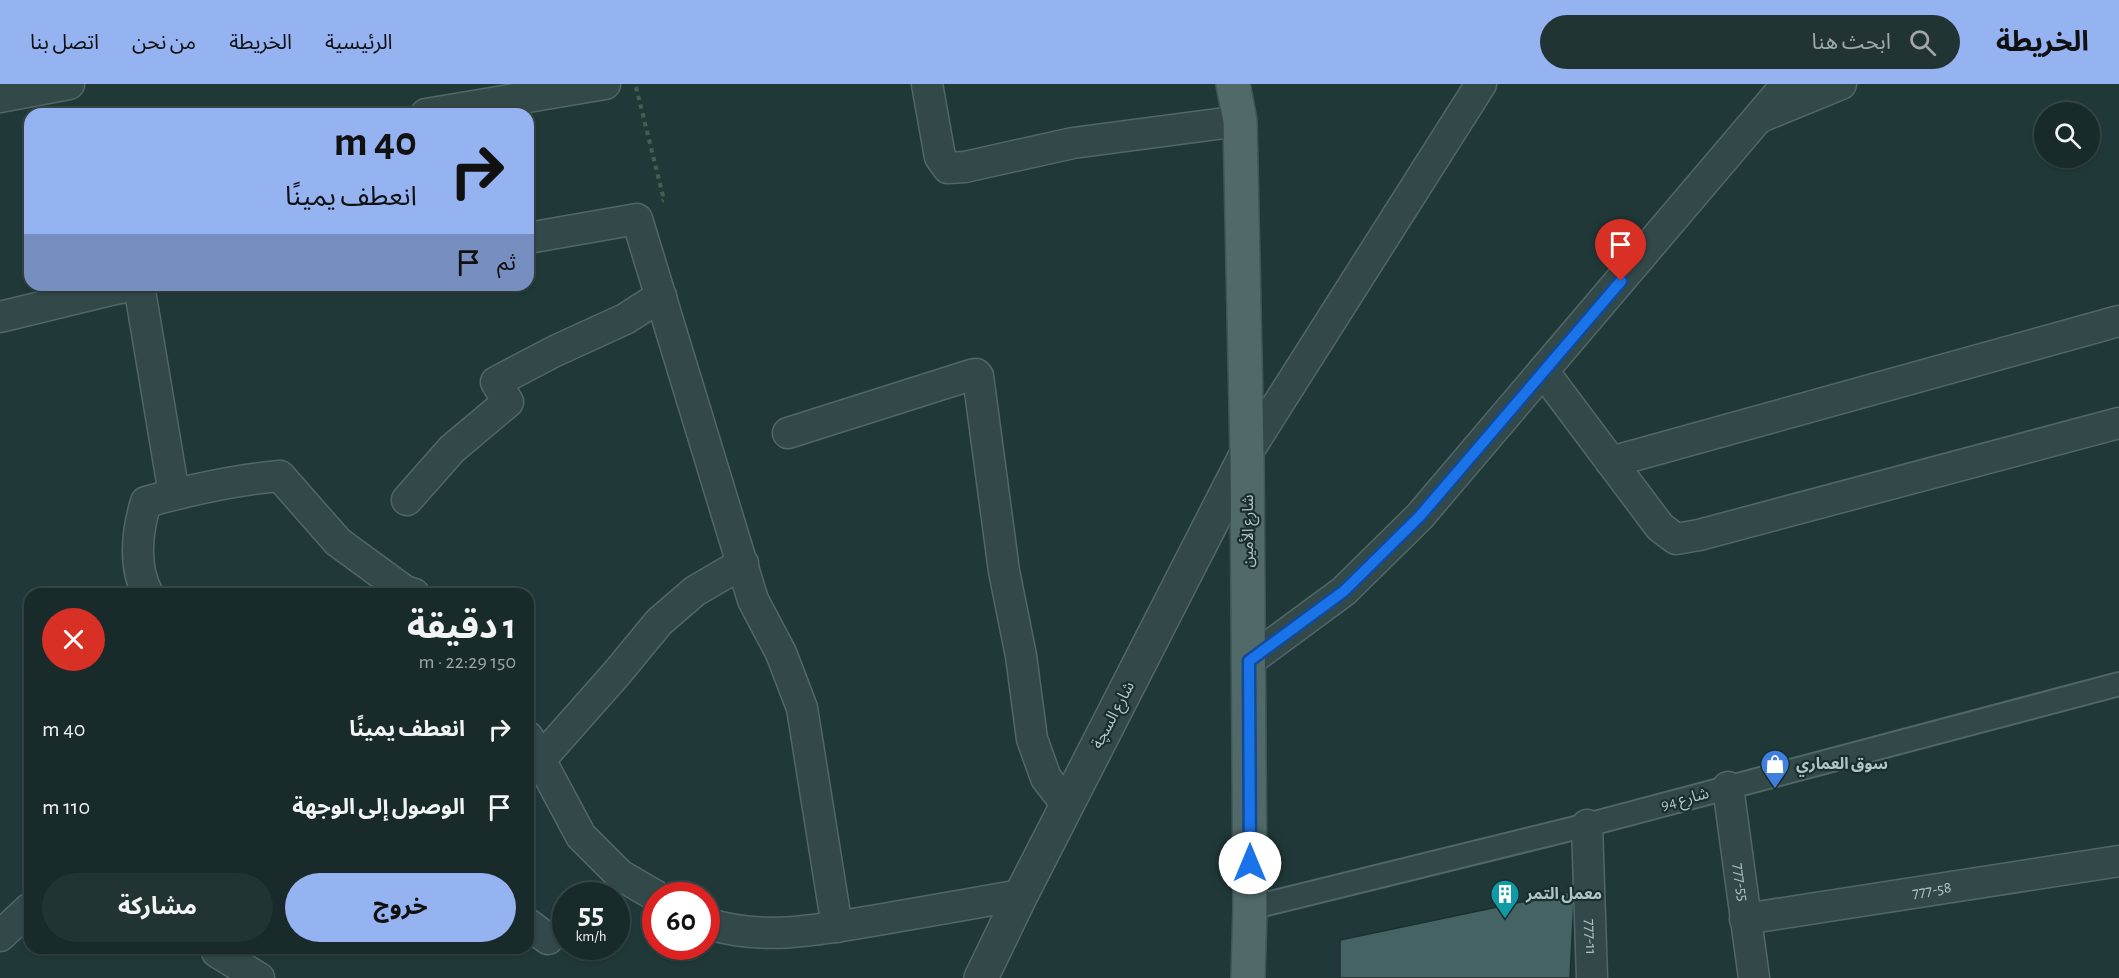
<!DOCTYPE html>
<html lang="ar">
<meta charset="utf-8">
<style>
body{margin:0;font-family:"Alegreya Sans","Noto Sans Arabic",sans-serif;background:#213332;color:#f1f3f6;direction:rtl;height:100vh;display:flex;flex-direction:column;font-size:22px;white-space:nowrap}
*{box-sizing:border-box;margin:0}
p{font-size:20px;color:#9fa7a8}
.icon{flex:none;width:33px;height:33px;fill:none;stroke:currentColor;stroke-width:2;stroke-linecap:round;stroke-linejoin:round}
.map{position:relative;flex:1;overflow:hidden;direction:ltr}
.panel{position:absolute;left:24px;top:504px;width:510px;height:366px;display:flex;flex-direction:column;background:#182b2a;border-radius:18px;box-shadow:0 2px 4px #0004,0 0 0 2px #364747;direction:rtl}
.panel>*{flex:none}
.banner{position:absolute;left:24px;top:24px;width:510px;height:183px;border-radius:18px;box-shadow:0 2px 4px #0004,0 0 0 2px #364747;direction:rtl;background:#95b2f1;color:#111;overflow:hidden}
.buttons{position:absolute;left:2034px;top:18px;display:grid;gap:12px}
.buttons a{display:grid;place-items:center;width:66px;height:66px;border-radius:50%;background:#182b2a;box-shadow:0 2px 4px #0004,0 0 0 2px #364747;font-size:30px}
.speed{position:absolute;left:552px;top:798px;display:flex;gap:12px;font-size:30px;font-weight:700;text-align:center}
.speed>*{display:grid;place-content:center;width:78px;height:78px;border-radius:50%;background:#182b2a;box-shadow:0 2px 4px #0004,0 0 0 2px #364747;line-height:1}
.speed small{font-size:15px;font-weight:400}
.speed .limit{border:9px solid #d22;background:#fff;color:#111}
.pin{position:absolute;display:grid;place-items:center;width:51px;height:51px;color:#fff;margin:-62px -26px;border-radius:50% 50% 50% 0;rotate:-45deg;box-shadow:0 0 6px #0007}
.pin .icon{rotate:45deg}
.me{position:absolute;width:66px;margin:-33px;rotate:0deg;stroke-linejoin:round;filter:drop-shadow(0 0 4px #0008)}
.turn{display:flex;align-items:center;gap:21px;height:126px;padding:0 18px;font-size:27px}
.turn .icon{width:78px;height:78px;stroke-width:2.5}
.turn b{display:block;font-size:42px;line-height:51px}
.then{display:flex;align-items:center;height:57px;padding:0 18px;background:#0003;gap:12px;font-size:22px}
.round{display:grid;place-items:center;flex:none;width:63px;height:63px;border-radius:32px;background:#213332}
.head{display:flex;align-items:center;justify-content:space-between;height:102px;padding:0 18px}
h1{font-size:36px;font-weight:700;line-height:45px}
.cta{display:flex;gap:12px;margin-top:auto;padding:12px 18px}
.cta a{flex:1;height:69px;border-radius:36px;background:#95b2f1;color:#111;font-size:24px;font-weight:700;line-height:69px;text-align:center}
.cta a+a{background:#213332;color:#f1f3f6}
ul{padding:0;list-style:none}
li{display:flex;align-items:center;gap:18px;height:78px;padding:0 18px}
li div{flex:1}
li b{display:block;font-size:22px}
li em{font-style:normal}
header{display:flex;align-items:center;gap:36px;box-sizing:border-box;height:84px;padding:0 30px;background:#95b2f1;color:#111}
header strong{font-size:28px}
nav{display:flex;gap:33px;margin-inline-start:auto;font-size:21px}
.search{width:420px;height:54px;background:#213332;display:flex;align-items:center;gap:15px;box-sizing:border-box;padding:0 21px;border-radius:33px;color:#9fa7a8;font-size:22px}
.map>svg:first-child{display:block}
.building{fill:#456362;stroke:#1b302f;stroke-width:1.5}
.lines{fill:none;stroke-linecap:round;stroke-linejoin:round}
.pedestrian-casing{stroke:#516767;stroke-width:26}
.minor-casing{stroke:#516767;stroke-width:33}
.tertiary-casing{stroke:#516767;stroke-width:36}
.primary-casing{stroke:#405655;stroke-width:36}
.path{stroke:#465e52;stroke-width:4;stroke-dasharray:4.5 4.5;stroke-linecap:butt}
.pedestrian{stroke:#334949;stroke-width:22}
.minor{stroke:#334949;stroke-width:30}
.tertiary{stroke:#334949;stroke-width:33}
.primary{stroke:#516a69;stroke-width:33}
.route-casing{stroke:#114b97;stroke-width:15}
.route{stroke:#1a73e8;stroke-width:10}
.labels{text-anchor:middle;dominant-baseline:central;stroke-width:4.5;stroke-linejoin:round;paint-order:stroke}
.street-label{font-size:16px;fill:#aec6c6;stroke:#192e2d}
.poi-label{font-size:16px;font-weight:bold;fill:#aec6c6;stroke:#192e2d;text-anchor:start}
</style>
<header>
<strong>الخريطة</strong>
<div class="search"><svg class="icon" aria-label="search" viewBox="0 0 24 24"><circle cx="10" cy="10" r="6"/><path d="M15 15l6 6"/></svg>ابحث هنا</div>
<nav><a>الرئيسية</a><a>الخريطة</a><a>من نحن</a><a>اتصل بنا</a></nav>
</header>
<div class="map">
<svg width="2119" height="894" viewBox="0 0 2119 894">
<rect width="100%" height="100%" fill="#203938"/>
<path class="building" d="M 1569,808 L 1574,815 L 1570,894 L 1340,894 L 1340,856 Z"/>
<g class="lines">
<g class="pedestrian-casing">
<path id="pedestrian" d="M 1250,824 L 1587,741 L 2119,600"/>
</g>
<g class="minor-casing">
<g id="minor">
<path d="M 927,0 L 940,73 L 948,84 L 965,83 L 1073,59 L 1240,37"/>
<path d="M 0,13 L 69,0"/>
<path d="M 426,30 L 605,0"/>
<path d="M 1763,32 L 1841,0"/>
<path d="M 528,154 L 637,135 L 753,516 L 781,569 L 802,624 L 837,843"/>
<path d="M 139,201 L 174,410"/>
<path d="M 0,233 L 115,205 L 142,201"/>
<path d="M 1543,287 L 1660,443 L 1676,455 L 1699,451 L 2119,339"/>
<path d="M 788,349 L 971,291 L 976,290 L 978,292 L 1004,487 L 1021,572 L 1032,655 L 1046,694 L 1067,721"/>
<path d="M 1247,369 L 1481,0"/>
<path d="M 1611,378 L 2119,237"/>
<path d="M 407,416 L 452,365 L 508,318 L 496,298 L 555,267 L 625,235 L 661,212"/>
<path d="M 148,510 C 133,483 137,447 146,418 C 190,406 234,396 280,392 L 338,458 L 405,507 L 414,510"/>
<path d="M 1249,577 L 1344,507 L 1420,432 L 1787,0"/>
<path d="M 528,653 L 581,752 L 620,791 L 656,812"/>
<path d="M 540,676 L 617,589 L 659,538 L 695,507 L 743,479"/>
<path id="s1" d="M 1728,703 L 1754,894"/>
<path id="s2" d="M 1587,741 L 1592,894"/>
<path id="s3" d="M 1745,835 L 2119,777"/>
<path d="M 706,839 C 766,859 829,844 889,834 C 933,826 977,819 1021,811"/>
<path d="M 528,840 L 548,855"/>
<path d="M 0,852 L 30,824"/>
<path d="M 217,868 L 259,894"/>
</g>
</g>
<g class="tertiary-casing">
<path id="tertiary" d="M 981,894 L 1021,811 L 1247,369"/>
</g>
<g class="primary-casing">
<path id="primary" d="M 1233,0 L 1240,37 L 1247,369 L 1250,824 L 1248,894"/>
</g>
<path class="path" d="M 636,3 L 664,116 L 662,117"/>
<use href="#pedestrian" class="pedestrian"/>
<use href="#minor" class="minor"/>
<use href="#tertiary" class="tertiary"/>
<use href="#primary" class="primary"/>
</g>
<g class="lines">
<g class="route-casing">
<path id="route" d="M 1250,779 L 1249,577 L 1344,507 L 1420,432 L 1621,197"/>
</g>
<use href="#route" class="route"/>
</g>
<defs>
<g id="shop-pin" transform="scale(1.5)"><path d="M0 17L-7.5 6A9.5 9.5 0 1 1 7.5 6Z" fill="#3f7fe0" stroke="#192e2d"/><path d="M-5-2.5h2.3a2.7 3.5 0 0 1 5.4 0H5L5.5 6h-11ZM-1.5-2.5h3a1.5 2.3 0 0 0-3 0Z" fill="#fff"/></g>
<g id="building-pin" transform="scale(1.5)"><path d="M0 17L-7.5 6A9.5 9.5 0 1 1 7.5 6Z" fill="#0f9aa8" stroke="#192e2d"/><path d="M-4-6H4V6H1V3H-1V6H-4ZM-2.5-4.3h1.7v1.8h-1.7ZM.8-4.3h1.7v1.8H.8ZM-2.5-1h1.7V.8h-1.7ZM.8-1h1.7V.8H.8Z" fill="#fff"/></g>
</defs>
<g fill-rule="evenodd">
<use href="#shop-pin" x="1775" y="680"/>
<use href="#building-pin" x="1505" y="810"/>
</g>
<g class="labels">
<g class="street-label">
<text transform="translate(1248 447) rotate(-90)">شارع الأمين</text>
<text transform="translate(1113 631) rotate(-62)">شارع السچة</text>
<text transform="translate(1685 715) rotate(-15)">شارع 94</text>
<text stroke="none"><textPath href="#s1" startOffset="96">777-55</textPath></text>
<text stroke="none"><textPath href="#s3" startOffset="189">777-58</textPath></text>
<text stroke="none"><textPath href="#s2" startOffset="112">777-11</textPath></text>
</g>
<g class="poi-label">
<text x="1796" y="680">سوق العماري</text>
<text x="1526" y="810">معمل التمر</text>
</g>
</g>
</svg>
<div class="buttons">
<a><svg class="icon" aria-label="search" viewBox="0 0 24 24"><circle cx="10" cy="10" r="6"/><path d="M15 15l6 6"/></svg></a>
</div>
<div class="speed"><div>55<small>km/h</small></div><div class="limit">60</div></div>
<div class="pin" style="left:1621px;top:197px;background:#d93025"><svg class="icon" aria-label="arrive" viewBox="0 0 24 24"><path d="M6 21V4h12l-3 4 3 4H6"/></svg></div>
<svg class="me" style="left:1250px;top:779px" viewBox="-20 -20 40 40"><circle r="19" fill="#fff"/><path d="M0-13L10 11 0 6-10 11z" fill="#1a73e8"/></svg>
<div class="banner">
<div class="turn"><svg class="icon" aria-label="right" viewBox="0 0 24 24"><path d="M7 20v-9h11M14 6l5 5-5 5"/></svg><div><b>40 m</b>انعطف يمينًا</div></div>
<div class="then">ثم<svg class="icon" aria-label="arrive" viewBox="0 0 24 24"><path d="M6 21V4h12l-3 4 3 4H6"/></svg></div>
</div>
<section class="panel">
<div class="head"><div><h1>1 دقيقة</h1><p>150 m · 22:29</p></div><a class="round" style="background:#d93025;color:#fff"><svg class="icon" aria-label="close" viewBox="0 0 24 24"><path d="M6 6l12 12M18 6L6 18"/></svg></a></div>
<ul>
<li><svg class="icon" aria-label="right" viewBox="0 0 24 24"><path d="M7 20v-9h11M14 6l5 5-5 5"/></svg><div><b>انعطف يمينًا</b></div><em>40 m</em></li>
<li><svg class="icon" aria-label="arrive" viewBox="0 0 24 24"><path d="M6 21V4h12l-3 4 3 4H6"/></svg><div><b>الوصول إلى الوجهة</b></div><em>110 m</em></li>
</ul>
<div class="cta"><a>خروج</a><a>مشاركة</a></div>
</section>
</div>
